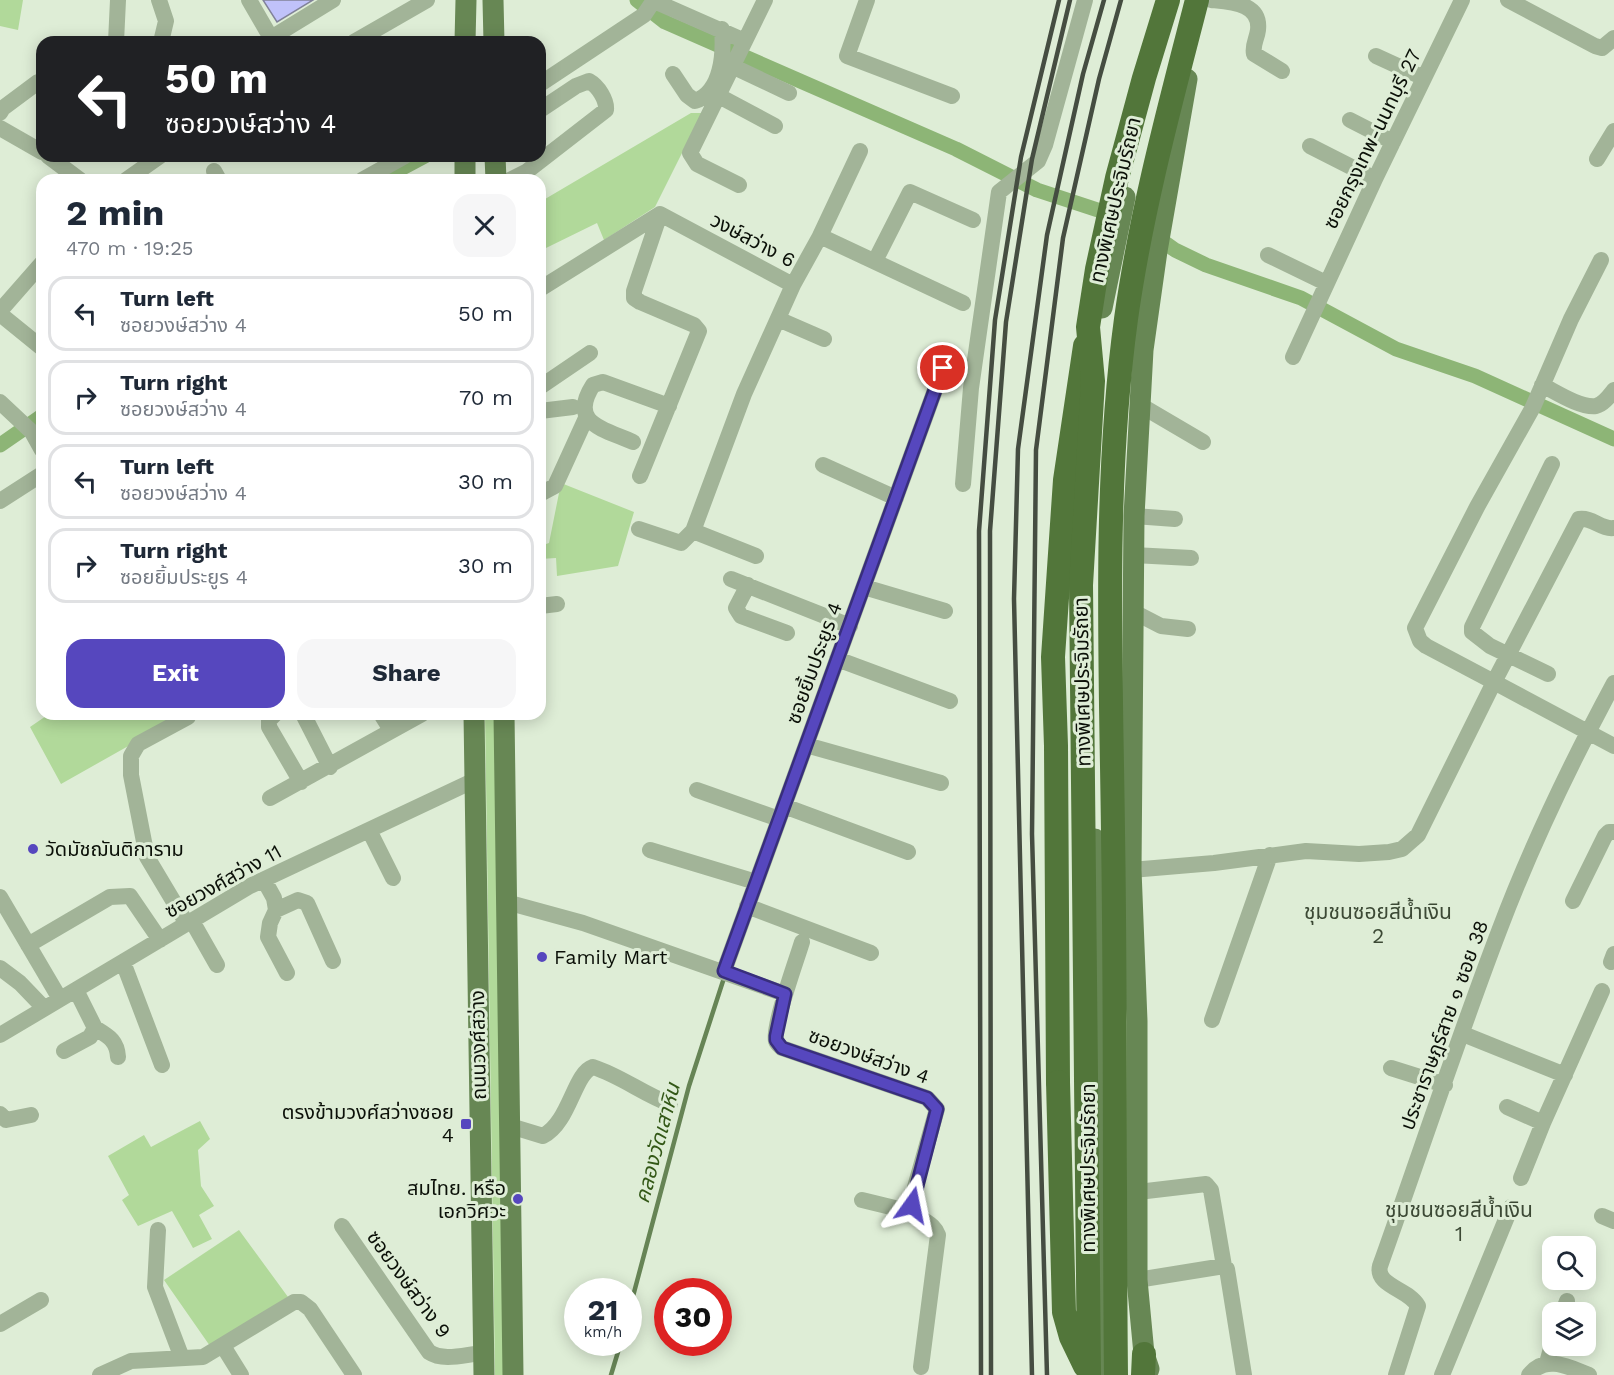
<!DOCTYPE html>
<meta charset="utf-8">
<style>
body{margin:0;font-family:"Work Sans","Noto Sans Thai",sans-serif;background:#f6f6f7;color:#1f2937;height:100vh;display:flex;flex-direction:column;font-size:22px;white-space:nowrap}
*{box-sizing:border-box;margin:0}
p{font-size:20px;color:#747a83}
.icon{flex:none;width:33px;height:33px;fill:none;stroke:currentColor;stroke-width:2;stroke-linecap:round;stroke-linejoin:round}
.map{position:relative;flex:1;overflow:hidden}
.drawer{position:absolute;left:36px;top:174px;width:510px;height:546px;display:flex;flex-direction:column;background:#fff;border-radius:18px;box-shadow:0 3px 15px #0003}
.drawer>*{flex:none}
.hud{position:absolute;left:36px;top:36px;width:510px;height:126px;border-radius:18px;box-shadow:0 3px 15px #0003;background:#202124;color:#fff;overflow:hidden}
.buttons{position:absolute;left:1542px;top:1236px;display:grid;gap:12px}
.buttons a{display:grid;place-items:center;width:54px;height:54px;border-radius:12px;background:#fff;box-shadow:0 3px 15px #0003;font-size:30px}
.speed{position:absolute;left:564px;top:1278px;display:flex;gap:12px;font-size:30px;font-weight:700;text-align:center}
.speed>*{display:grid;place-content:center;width:78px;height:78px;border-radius:50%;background:#fff;box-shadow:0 3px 15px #0003;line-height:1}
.speed small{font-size:15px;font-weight:400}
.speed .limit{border:9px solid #d22;background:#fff;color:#111}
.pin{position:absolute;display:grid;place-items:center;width:51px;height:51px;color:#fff;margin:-26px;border:3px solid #fff;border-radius:50%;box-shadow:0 2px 6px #0007}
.me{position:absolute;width:66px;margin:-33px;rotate:12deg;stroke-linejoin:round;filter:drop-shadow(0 0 4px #0008)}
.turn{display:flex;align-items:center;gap:21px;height:126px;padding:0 30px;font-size:27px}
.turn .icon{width:78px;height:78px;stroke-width:2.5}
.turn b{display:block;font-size:42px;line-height:51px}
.round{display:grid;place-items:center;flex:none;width:63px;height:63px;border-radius:18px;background:#f6f6f7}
.head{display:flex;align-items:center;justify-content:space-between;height:102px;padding:0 30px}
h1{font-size:36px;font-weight:700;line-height:45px}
.primary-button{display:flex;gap:12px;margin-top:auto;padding:12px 30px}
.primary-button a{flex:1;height:69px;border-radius:18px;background:#5647be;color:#fff;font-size:24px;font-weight:700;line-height:69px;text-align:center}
.primary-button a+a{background:#f6f6f7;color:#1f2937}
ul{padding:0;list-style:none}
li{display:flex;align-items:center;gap:18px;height:75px;margin:0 12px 9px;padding:0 18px;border:3px solid #e0e1e3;border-radius:18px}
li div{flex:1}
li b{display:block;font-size:22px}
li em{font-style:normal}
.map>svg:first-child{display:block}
.green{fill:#b1d99a}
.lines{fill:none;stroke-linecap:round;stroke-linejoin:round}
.stream{stroke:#668455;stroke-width:4.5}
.canal{stroke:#8db576;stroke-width:15}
.building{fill:#c0c2fa;stroke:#818299;stroke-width:1.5}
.minor{stroke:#a2b498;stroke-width:16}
.major{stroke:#678754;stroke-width:21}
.highway{stroke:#52763a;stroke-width:24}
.rail{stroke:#454d41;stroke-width:4.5}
.highway-bridge{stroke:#52763a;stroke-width:24}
.route-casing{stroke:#382e7c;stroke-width:15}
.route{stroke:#5647be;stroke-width:10}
.poi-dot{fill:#5647be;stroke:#deedd6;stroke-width:2}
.labels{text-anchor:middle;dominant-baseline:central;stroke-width:6;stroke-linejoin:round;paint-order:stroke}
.street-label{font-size:20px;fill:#0b1008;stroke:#deedd6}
.poi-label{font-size:20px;fill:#0b1008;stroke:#deedd6;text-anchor:start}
.neighbourhood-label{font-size:21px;fill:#3c4935;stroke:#deedd6}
.water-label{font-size:21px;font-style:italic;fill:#335817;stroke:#deedd6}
</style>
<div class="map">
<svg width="1614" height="1375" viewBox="0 0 1614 1375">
<rect width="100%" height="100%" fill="#deedd6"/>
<path class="green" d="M 0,0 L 23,0 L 18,30 L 0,26 Z
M 691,113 L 702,113 L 655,207 L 604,240 L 597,223 L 546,248 L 540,248 L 540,202 Z
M 561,483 L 634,512 L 618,566 L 557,576 L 556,558 L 540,559 L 540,546 L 549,543 Z
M 49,714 L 185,714 L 61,784 L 30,727 Z
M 485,714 L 495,714 L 504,1375 L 495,1375 Z
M 200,1121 L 210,1139 L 198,1150 L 201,1186 L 214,1206 L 199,1215 L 212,1239 L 193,1248 L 172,1211 L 138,1226 L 122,1200 L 129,1195 L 108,1156 L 144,1135 L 151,1147 Z
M 239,1230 L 288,1297 L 210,1346 L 164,1280 Z"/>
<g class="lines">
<path class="stream" d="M 628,1315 L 689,1086 L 723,981
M 611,1375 L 621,1342"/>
<path class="canal" d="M 637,0 L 665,22 L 956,149 L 1037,190 L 1116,216
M 380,180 L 425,156
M 1154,235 L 1175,250 L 1206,265 L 1301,298 L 1396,349 L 1475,376 L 1614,439
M 0,445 L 42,416"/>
</g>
<path class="building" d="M 263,0 L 313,0 L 277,22 Z"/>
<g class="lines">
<path class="minor" d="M 159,0 L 166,21 L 161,42
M 249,0 L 271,38 L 333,0
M 867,0 L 847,56 L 952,96
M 1211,0 C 1231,2 1261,3 1258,30 C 1257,39 1252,45 1254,54 L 1282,71
M 1508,0 L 1595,46 L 1602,48 L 1614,38
M 654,1 L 745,41
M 116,42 L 118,0
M 354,42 L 427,0
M 1376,56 L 1424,78
M 734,67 L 789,93
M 673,74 L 687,95 L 695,101 C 722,92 724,53 722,29
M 540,84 L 644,15 L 654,0
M 717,95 L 775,126
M 0,113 L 3,108 L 38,82
M 1350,120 L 1393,142
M 0,128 L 42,152
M 1310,146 L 1375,179
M 48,156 L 80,180
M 1597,159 L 1614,131
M 214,171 L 219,180
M 126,180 L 160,156
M 362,180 L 405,156
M 510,180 L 526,172 L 606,110 C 607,100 598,86 589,81 L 576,86 L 540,110
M 739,185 L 697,164 L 690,153 L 765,0
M 820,236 L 860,151
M 1268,255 L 1326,283
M 875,261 L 910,192 L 973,220
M 540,289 L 660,214 L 793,285 L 820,236 L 963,303
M 0,311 L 42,263
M 0,314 L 42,348
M 778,319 L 824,339
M 1293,357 L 1375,179 L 1462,0
M 1542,385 C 1556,392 1580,408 1596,406 C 1604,404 1610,395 1614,390
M 540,387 L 590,353
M 0,402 L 32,432 L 42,450
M 1140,405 L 1203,442
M 540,411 L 573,407
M 633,442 C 604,429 568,424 593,385 L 603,382 L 669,406
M 823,465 L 896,498
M 640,476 L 699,331 L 694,325 L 640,302 L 634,298 L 634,291 L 660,214
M 963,484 L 971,388 L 999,192 L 1038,161 L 1045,145 L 1085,0
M 540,494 L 555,486 L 586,418
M 0,501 L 42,474
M 1134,516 L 1175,519
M 1614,528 C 1602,530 1592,517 1579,519 L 1494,682 L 1614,746
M 639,529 L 681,543 L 693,531
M 1133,555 L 1191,558
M 756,556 L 693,531 L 744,394 L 793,285
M 731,579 L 850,626
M 748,585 L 736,608 L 741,616 L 787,633
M 864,587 L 945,611
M 540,606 L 557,604
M 1132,611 L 1161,626 L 1188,629
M 837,659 L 950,701
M 1548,674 L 1490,646 L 1472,632 L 1472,627 L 1552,464
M 275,714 L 269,720 L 269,727 L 301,782
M 303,714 L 330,767
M 381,714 L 391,730
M 806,745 L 941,783
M 697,790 L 779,819
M 270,798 L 422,714
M 784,806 L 908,852
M 369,830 L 393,878
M 650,850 L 756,882
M 1131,870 L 1214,863 L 1306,851 L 1359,854 L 1389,852 L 1402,849 L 1418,835 L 1494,682 L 1426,646 L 1420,641 L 1415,628 L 1477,507 L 1533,407 L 1571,319 L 1601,260
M 264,880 L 274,898 L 276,910 L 270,923 L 268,937 L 287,973
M 0,897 L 60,999
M 1573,901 L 1605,836 L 1609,832 L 1614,832
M 506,902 L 583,923 L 785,994
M 747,906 L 871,953
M 276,910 L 298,900 L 307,903 L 333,961
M 192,921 L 217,965
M 187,924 L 147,857 L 131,775 L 131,756 L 138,744 L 188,717
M 802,942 C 797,959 772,1027 776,1041 C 777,1044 780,1046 782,1048 L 927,1098 L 937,1109 L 912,1198 C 911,1222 932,1218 938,1235 L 921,1367
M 28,945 L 110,897 L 130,896 L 160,940
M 123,962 L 162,1065
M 1611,962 L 1614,954
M 0,968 L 20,983 L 44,1008
M 724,971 L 943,368
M 1212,1020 L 1270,855
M 95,1028 C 108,1036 117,1040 118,1057
M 1463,1034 L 1565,1075
M 0,1035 L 250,886 L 475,780
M 64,1051 L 90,1037 L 95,1028 L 76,990
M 1391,1068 L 1445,1085
M 1507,1107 L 1543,1123 L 1602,991
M 0,1114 L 6,1120 L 31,1115
M 510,1126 L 543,1136 C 570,1122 574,1073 593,1067 C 621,1076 643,1094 670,1104
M 1521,1178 L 1543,1123
M 1138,1192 L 1206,1184 L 1211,1190 L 1224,1266
M 862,1200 L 899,1209 L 913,1208
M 1602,1216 L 1614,1221
M 342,1226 L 429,1352 C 444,1362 466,1354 484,1353
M 158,1230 L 155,1287 L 182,1358
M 1137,1280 L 1224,1266 L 1227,1269 L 1244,1375
M 1563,1312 L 1567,1301
M 0,1324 L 41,1300
M 223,1346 L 241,1375
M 1547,1363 L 1552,1345
M 100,1375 L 131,1361 L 203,1357 L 294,1302 L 301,1302 L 310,1309 L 354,1375
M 1396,1375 L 1418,1306 C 1409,1289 1375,1286 1380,1266 C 1420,1154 1457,1041 1499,931 C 1531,846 1571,763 1614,683
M 1442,1375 L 1511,1207
M 1529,1375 C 1546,1354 1569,1367 1589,1375"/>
<path class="major" d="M 493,0 L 494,42
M 465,42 L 466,0
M 465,156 L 465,180
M 495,156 L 496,180
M 1102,308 L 1125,197
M 474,714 L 484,1375
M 504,714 L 513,1375
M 1095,839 L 1103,1145 L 1104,1375
M 1149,1369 L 1144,1354 L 1137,1280 L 1137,1021 L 1131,870 L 1134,516 L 1143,350 L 1157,251 L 1187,79"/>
<path class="highway" d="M 1058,1082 L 1056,746 L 1053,657 L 1065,480 L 1085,346
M 1116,1375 C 1114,1194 1116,1014 1113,833 C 1111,662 1103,488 1126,319 C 1141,211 1170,105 1197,0
M 1143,1375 L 1144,1354"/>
<path class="rail" d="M 981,1375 L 979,531 L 995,320 L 1021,157 L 1059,0
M 991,1375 L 990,531 L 1006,322 L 1032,159 L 1070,0
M 1032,1375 L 1014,599 L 1018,449 L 1047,235 L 1083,74 L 1104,0
M 1047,1375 L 1032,834 L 1036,450 L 1063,238 L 1099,79 L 1121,0"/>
<path class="highway-bridge" d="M 1058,1082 L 1064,1312 L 1071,1337 L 1085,1366
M 1089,1375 L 1081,585 L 1093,381 L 1088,327 L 1097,269 L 1117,178 L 1144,78 L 1168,0"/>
</g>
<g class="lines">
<g class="route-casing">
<path id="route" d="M 912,1205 L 937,1109 L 927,1098 L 782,1048 L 776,1040 L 776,1036 L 785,994 L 724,971 L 943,368"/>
</g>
<use href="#route" class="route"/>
</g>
<g class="poi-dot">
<circle cx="33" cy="849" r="6"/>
<circle cx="542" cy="957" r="6"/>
<rect x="460" y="1118" width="12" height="12" rx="3"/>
<circle cx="518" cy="1199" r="6"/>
</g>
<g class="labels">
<g class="street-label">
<text transform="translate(1372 139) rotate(-64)">ซอยกรุงเทพ-นนทบุรี 27</text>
<text transform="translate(1115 200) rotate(-77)">ทางพิเศษประจิมรัถยา</text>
<text transform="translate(753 240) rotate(28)">วงษ์สว่าง 6</text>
<text transform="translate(814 663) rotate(-70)">ซอยยิ้มประยูร 4</text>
<text transform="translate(1082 682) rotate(-91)">ทางพิเศษประจิมรัถยา</text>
<text transform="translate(223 881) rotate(-29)">ซอยวงศ์สว่าง 11</text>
<text transform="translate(1444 1025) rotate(-70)">ประชาราษฎร์สาย ๑ ซอย 38</text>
<text transform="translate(478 1045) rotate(-91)">ถนนวงศ์สว่าง</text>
<text transform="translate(869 1056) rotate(20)">ซอยวงษ์สว่าง 4</text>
<text transform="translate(1088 1168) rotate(-90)">ทางพิเศษประจิมรัถยา</text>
<text transform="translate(409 1284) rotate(54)">ซอยวงษ์สว่าง 9</text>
</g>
<g class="poi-label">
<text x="45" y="849">วัดมัชฌันติการาม</text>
<text x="554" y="957">Family Mart</text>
<text x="454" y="1112" text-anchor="end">ตรงข้ามวงศ์สว่างซอย<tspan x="454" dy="23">4</tspan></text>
<text x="506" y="1188" text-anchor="end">สมไทย. หรือ<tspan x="506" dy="23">เอกวิศวะ</tspan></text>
</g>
<g class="neighbourhood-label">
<text x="1378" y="911">ชุมชนซอยสีน้ำเงิน<tspan x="1378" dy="24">2</tspan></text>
<text x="1459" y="1209">ชุมชนซอยสีน้ำเงิน<tspan x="1459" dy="24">1</tspan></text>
</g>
<g class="water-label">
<text transform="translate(657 1143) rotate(-75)">คลองวัดเสาหิน</text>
</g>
</g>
</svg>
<div class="buttons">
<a><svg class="icon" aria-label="search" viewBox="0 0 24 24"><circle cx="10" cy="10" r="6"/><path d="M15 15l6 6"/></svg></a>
<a><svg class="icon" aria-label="layers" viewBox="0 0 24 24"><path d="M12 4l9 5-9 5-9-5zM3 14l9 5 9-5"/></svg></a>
</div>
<div class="speed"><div>21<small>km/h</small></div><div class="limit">30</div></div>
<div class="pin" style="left:943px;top:368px;background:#d93025"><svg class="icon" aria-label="arrive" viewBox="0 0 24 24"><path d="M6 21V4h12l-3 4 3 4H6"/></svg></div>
<svg class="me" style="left:912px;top:1205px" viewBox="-20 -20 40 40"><path d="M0-17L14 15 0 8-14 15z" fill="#5647be" stroke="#fff" stroke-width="4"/></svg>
<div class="hud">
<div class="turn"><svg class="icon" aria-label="left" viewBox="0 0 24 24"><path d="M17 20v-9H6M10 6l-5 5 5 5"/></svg><div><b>50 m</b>ซอยวงษ์สว่าง 4</div></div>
</div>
<section class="drawer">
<div class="head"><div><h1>2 min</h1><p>470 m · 19:25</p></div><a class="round"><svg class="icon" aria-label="close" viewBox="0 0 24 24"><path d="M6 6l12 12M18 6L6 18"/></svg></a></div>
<ul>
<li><svg class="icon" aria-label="left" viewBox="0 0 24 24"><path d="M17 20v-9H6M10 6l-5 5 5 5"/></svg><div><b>Turn left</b><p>ซอยวงษ์สว่าง 4</p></div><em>50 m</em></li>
<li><svg class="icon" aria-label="right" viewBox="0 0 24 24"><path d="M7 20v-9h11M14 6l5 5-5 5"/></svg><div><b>Turn right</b><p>ซอยวงษ์สว่าง 4</p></div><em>70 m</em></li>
<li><svg class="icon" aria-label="left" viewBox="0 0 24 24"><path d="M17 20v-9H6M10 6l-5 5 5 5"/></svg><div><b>Turn left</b><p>ซอยวงษ์สว่าง 4</p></div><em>30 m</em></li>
<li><svg class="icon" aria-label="right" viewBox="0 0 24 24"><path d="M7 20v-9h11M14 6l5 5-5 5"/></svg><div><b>Turn right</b><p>ซอยยิ้มประยูร 4</p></div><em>30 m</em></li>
</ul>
<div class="primary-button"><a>Exit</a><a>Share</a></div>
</section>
</div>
